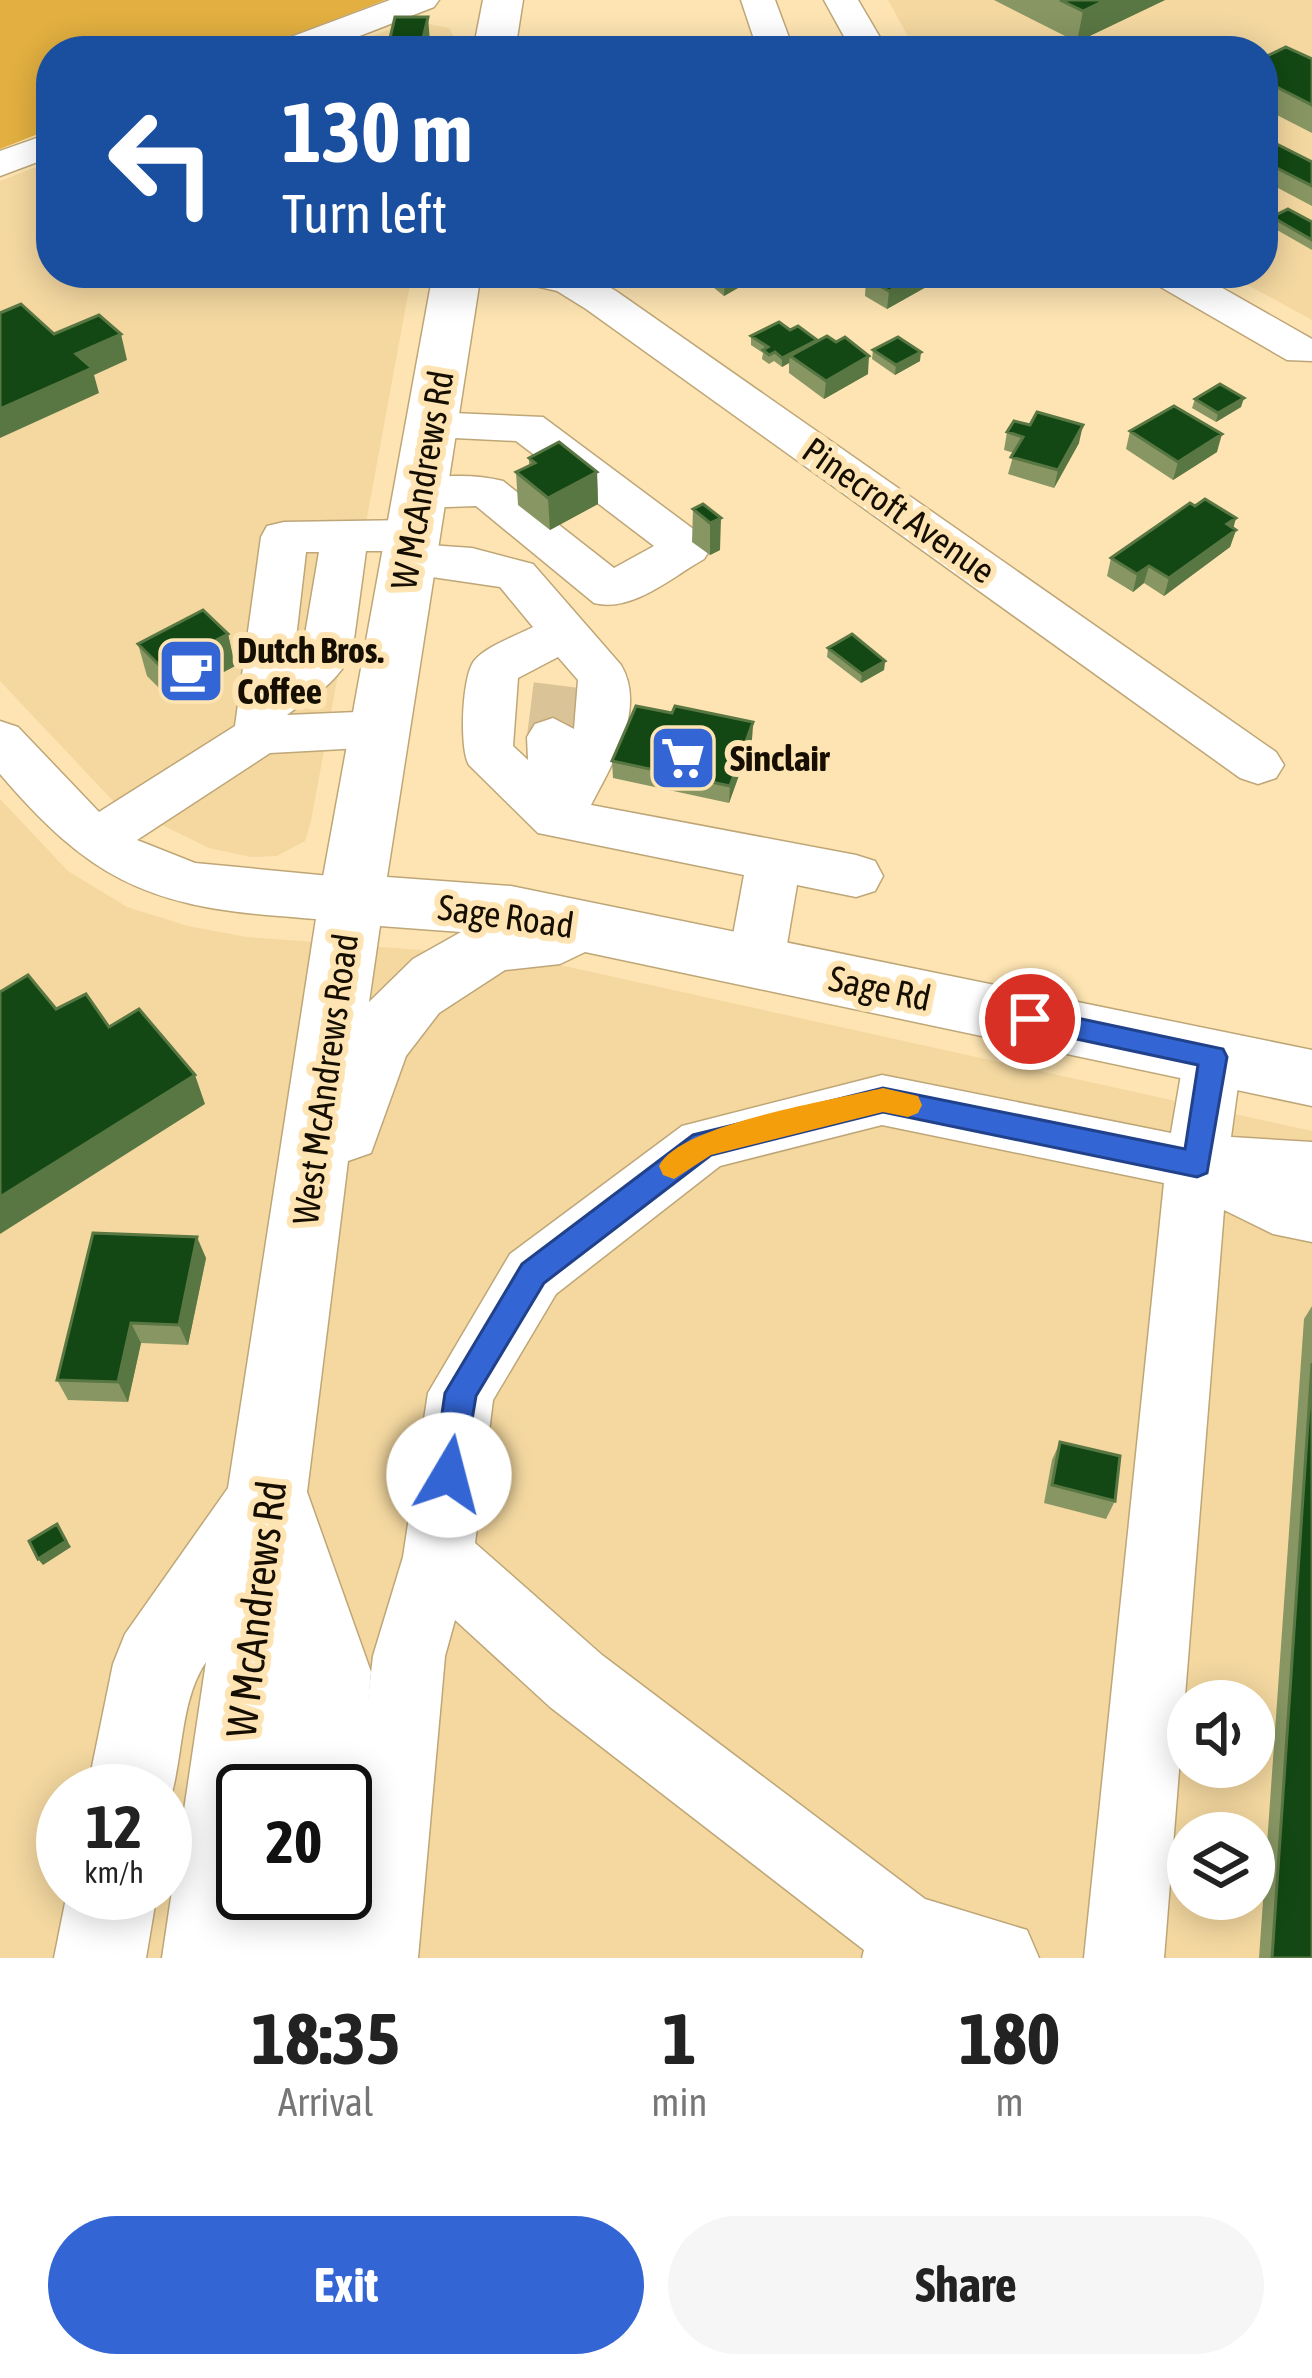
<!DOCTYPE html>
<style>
body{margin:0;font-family:"Asap Condensed",sans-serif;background:#f6f6f6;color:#222;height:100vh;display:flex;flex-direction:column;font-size:45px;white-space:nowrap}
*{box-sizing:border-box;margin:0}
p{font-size:39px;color:#767676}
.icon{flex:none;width:66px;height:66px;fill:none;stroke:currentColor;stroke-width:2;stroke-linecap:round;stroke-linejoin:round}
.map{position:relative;height:1958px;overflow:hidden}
.drawer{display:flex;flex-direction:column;background:#fff;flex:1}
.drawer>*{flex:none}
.banner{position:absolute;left:36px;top:36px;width:1242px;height:252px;border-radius:48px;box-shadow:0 6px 30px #0003;background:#1a4fa0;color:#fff;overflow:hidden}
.controls{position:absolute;left:1167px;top:1680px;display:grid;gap:24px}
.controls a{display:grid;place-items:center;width:108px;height:108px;border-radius:50%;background:#fff;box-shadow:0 6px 30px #0003;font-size:60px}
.speed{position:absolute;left:36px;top:1764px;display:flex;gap:24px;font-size:60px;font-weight:700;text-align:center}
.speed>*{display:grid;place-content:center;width:156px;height:156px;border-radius:50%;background:#fff;box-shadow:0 6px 30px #0003;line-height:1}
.speed small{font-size:30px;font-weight:400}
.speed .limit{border:6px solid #111;border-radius:18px;background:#fff;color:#111}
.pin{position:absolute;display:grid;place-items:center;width:102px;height:102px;color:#fff;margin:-51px;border:6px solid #fff;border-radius:50%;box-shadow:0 3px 12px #0007}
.me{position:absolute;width:132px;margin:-66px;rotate:8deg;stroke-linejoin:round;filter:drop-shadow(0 0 9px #0008)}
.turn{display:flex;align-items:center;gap:42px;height:252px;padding:0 48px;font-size:54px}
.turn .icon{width:156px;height:156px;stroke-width:2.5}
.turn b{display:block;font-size:84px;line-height:102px}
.eta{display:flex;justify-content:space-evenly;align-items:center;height:204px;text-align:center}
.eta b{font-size:72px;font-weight:700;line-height:84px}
.primary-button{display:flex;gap:24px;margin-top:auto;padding:24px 48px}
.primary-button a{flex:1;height:138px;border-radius:72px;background:#3365d4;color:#fff;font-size:48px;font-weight:700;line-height:138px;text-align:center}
.primary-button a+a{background:#f6f6f6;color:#222}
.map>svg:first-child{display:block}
.built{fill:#f4d8a0;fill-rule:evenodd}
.green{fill:#e2af40}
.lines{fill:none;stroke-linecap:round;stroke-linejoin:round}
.minor-tunnel{stroke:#dac497;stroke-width:52;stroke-dasharray:52 26;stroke-linecap:butt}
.minor-casing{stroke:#bea677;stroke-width:3}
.major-casing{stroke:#bea677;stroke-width:3}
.minor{fill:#fff;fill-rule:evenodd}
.major{fill:#fff;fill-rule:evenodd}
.wall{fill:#889663}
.shaded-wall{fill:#597743}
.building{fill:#134814;stroke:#597743;stroke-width:3}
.route{fill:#3365d4;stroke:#21428a;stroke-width:3}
.slow{fill:#f59e0b}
.labels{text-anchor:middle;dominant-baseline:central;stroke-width:12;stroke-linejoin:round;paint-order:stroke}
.street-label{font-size:36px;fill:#160e00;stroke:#fde4b2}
.poi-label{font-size:36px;font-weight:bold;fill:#160e00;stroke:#fde4b2;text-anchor:start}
.near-street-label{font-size:42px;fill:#160e00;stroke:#fde4b2}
</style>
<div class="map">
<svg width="1312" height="1958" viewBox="0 0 1312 1958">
<rect width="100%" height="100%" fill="#fde4b2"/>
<path class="built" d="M 888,0 L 1312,0 L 1312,320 L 1226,273 L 1263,273 L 1263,51 L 916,51 Z
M 413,21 L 449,28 L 456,40 L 454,51 L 331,51 Z
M 51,161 L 51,273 L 412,273 L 311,821 L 305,841 L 277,856 L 251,857 L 209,848 L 113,801 L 0,681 L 0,181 Z
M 0,799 L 68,871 L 127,907 L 188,926 L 247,937 L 528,958 L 1312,1131 L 1312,1958 L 0,1958 ZM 1188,1701 L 1254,1701 L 1254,1767 L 1188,1767 ZM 63,1791 L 165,1791 L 165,1893 L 63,1893 ZM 243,1791 L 345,1791 L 345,1893 L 243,1893 ZM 1188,1833 L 1254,1833 L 1254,1899 L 1188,1899 Z"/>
<path class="green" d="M 0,0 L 385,0 L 253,51 L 51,51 L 51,129 L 0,149 Z"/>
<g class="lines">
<path class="minor-tunnel" d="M 553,737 L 561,674"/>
<g class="minor-casing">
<path id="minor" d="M 390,0 L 439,0 L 434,7 L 321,51 L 270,51 L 275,43 Z
M 741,0 L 775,0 L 794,51 L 758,51 Z
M 824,0 L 858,0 L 888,51 L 852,51 Z
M 51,133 L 51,157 L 0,176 L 0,151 Z
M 512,273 L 585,273 L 616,291 L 1276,752 L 1284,765 L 1276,778 L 1258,784 L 1240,778 L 586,309 L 557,291 L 518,282 Z
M 1146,273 L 1196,273 L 1312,339 L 1312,361 L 1287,360 L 1152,282 Z
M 430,412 L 543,417 L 704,537 L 711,548 L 704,559 C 672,577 632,613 594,603 L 476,506 L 420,508 L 404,503 L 397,493 L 404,483 C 434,475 473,473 503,481 L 614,568 L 654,546 L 516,441 L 414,436 L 408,426 L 414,416 Z
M 412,520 L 429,524 L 435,535 L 429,545 L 472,548 L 533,564 L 621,665 C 647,709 611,766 591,805 L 856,855 L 875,861 L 883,876 L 875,891 L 856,897 L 797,885 L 784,962 L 776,978 L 756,984 L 736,978 L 728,962 L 744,875 L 538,833 L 469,765 C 459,749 462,676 474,661 C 486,646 516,636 533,627 L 500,587 L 391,571 L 384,560 L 390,551 L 366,551 L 352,654 C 332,688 316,693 287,715 L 380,711 L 398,716 L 406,729 L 398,742 L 380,747 L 270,753 L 137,840 L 195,863 L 351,878 L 371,884 L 379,899 L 371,914 C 341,924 309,918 279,916 C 145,906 87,876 0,774 L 0,721 L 18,727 L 99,812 L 235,726 L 261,537 L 267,526 L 284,522 ZM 306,552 L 319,552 L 302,652 L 293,664 ZM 558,657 L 578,680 L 574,729 L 553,718 L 535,724 L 527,737 L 528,760 L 513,746 L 518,678 Z
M 1213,1033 L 1234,1040 L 1242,1057 L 1231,1137 L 1312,1142 L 1312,1242 L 1273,1234 L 1224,1210 L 1164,1958 L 1084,1958 L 1164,1183 L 882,1125 L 720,1166 L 556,1294 L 493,1400 L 475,1543 L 602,1655 L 925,1899 L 1027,1930 L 1039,1958 L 862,1958 L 864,1950 L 550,1707 L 455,1620 L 445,1656 L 418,1958 L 338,1958 L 373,1656 L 403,1557 L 428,1393 L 510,1254 L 682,1126 L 882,1075 L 1171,1133 L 1184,1057 L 1192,1040 Z"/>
</g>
<g class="major-casing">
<path id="major" d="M 483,0 L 523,0 L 515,51 L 473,51 Z
M 433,273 L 481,273 L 387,877 L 511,886 L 1312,1050 L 1312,1106 L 585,952 L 560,964 L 505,970 L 439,1013 L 406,1056 L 371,1153 L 348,1161 L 307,1492 L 371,1672 L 360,1791 L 345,1823 L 345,1791 L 243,1791 L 243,1893 L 345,1893 L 345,1878 L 351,1893 L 345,1958 L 162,1958 L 206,1662 C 177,1705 185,1766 165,1814 L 165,1791 L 87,1791 L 113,1664 L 125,1634 L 228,1488 L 319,899 ZM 380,926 L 461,932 L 413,959 L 369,1002 Z
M 67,1893 L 157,1893 L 146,1958 L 54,1958 Z"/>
</g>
<use href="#minor" class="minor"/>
<use href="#major" class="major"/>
</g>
<path class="wall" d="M 994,0 L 1165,0 L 1077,42 Z
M 1263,58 L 1312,59 L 1312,133 L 1263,108 Z
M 1263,137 L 1312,162 L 1312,206 L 1263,180 Z
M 1272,217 L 1312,222 L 1312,250 L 1270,226 Z
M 277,273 L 411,273 L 410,279 L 278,278 Z
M 689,273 L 764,273 L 724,296 L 703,279 L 697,282 L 689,276 Z
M 876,273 L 951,273 L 887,309 L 865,296 L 866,278 Z
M 790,330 L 868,374 L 824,399 L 789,373 L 789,363 L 782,367 L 774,361 L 769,364 L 762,359 L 763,353 L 751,345 L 751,336 Z
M 873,350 L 920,361 L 895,375 L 872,359 Z
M 1195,399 L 1241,407 L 1216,422 L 1192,408 Z
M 1130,431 L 1217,452 L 1173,480 L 1126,449 Z
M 1007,432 L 1079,443 L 1054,488 L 1008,474 L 1014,453 L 1004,450 Z
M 529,458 L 597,472 L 598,504 L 550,530 L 518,505 L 516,472 L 529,465 Z
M 703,504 L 720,550 L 710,555 L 692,542 L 693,509 Z
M 1233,528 L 1236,530 L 1230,547 L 1164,596 L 1144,583 L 1133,592 L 1107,576 L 1111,558 Z
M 228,634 L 235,666 L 171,700 L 147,676 L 138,644 Z
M 828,648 L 885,661 L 884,670 L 861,683 L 827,657 Z
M 753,722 L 752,739 L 729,803 L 613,778 L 612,761 Z
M 206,1258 L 188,1345 L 141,1343 L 128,1402 L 68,1400 L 57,1380 Z
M 1312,1306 L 1312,1958 L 1259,1958 L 1304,1319 Z
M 1060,1442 L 1115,1501 L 1106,1519 L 1044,1503 L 1052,1460 Z"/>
<path class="shaded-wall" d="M 1106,0 L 1165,0 L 1077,42 L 1083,11 Z
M 428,17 L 430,42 L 428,51 L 420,51 Z
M 697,273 L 703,273 L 703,279 L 697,282 Z
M 733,273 L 764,273 L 724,296 L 725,278 Z
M 923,273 L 951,273 L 887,309 L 889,291 Z
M 121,334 L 127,360 L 94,375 L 99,393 L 0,438 L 0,409 L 76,354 Z
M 817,340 L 790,356 L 789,363 L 782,367 L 782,358 Z
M 921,352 L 920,361 L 895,375 L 896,365 Z
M 869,356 L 868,374 L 824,399 L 826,381 Z
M 1244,398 L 1241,407 L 1216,422 L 1218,413 Z
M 1083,425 L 1079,443 L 1054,488 L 1058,470 Z
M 1222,434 L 1217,452 L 1173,480 L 1178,462 Z
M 597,472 L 598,504 L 550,530 L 548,498 Z
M 721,518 L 720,550 L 710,555 L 710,523 Z
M 1236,518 L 1232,533 L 1236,530 L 1230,547 L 1164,596 L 1169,578 Z
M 1149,566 L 1144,583 L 1133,592 L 1137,574 Z
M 228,634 L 235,666 L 171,700 L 162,668 Z
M 885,661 L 884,670 L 861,683 L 862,674 Z
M 753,722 L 752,739 L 729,803 L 730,786 Z
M 195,1075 L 205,1104 L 0,1234 L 0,1197 Z
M 197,1237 L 206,1258 L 188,1345 L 179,1325 Z
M 131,1323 L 141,1343 L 128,1402 L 118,1382 Z
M 57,1524 L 71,1547 L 43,1565 L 38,1559 Z"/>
<path class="building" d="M 1060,0 L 1106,0 L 1083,11 Z
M 395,17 L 428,17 L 420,51 L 387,51 Z
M 1286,47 L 1312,59 L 1312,105 L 1263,80 L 1263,58 Z
M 1263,137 L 1312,162 L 1312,186 L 1263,161 Z
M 1288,209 L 1312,222 L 1312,240 L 1272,217 Z
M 876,273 L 923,273 L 889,291 L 866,278 Z
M 21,304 L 54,334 L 99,315 L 121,334 L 76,354 L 92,368 L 0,409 L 0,313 Z
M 779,322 L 790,330 L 798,326 L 817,340 L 782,358 L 775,352 L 769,355 L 763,350 L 768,347 L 751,336 Z
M 827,336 L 836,342 L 845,337 L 869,356 L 826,381 L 790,356 Z
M 898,337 L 921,352 L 896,365 L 873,350 Z
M 1220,384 L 1244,398 L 1218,413 L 1195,399 Z
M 1174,406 L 1222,434 L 1178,462 L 1130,431 Z
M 1037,412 L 1083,425 L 1058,470 L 1011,457 L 1023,437 L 1007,432 L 1014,421 L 1030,425 Z
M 559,442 L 597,472 L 548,498 L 516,472 L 535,463 L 529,458 Z
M 1205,499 L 1236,518 L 1227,524 L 1236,530 L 1169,578 L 1149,566 L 1137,574 L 1111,558 L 1190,503 L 1195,506 Z
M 703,504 L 721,518 L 710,523 L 693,509 Z
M 203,610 L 228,634 L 162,668 L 138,644 Z
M 852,634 L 885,661 L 862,674 L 828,648 Z
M 636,706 L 672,713 L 675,706 L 753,722 L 730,786 L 612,761 Z
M 28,975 L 56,1009 L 86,994 L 109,1027 L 139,1009 L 195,1075 L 0,1197 L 0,992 Z
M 93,1233 L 197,1237 L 179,1325 L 131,1323 L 118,1382 L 57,1380 Z
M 1312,1363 L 1312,1958 L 1272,1958 Z
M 1060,1442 L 1120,1456 L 1115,1501 L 1052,1485 Z
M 57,1524 L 66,1541 L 38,1559 L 29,1541 Z"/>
<path class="route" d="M 1030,1008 L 1223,1049 L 1227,1057 L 1207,1173 L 1197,1177 L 883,1112 L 711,1155 L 544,1283 L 476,1396 L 461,1486 L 449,1490 L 438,1486 L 433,1475 L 445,1393 L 522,1264 L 693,1135 L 883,1088 L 1185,1149 L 1198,1065 L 1020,1027 L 1016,1019 L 1020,1011 Z"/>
<path class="slow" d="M 883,1088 L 918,1096 L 922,1105 L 918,1113 L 908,1117 L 883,1112 L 711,1155 L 674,1179 L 663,1175 L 659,1166 C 680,1124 834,1100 883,1088 Z"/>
<defs>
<g id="cafe-square" transform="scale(3.45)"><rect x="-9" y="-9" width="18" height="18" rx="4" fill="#3365d4" stroke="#fde4b2"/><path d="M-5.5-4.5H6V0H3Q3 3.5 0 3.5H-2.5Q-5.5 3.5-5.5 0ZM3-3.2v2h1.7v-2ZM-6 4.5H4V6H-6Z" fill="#fff"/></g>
<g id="supermarket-square" transform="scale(3.45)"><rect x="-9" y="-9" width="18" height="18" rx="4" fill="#3365d4" stroke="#fde4b2"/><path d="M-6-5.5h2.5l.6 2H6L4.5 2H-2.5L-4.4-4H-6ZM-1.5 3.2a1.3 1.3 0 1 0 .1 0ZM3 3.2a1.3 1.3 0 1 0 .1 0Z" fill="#fff"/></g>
</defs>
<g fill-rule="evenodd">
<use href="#cafe-square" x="191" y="671"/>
<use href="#supermarket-square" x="683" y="758"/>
</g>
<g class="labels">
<g class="street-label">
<text transform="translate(422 480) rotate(-80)">W McAndrews Rd</text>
<text transform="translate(899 510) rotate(35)">Pinecroft Avenue</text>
<text transform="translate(506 916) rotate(8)">Sage Road</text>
<text transform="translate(880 988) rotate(12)">Sage Rd</text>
<text transform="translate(325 1079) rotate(-82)">West McAndrews Road</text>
</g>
<g class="poi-label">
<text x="237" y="650">Dutch Bros.<tspan x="237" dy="41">Coffee</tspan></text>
<text x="730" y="758">Sinclair</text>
</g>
<g class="near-street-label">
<text transform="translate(256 1609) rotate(-83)">W McAndrews Rd</text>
</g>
</g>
</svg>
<div class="controls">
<a><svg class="icon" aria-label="sound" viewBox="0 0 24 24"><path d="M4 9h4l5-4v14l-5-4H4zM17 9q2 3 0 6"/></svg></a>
<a><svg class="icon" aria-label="layers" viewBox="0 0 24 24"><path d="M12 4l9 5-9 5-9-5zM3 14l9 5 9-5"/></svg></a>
</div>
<div class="speed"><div>12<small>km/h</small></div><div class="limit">20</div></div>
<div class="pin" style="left:1030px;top:1019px;background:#d93025"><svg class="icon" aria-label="arrive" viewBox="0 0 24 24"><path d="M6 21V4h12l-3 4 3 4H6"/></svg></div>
<svg class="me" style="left:449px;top:1475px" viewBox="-20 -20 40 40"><circle r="19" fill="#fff"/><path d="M0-13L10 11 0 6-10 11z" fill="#3365d4"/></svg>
<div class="banner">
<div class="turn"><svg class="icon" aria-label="left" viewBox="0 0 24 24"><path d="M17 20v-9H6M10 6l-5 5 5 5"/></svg><div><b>130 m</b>Turn left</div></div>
</div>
</div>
<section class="drawer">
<div class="eta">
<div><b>18:35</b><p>Arrival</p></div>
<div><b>1</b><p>min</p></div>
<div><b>180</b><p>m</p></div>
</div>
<div class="primary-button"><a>Exit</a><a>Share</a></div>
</section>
